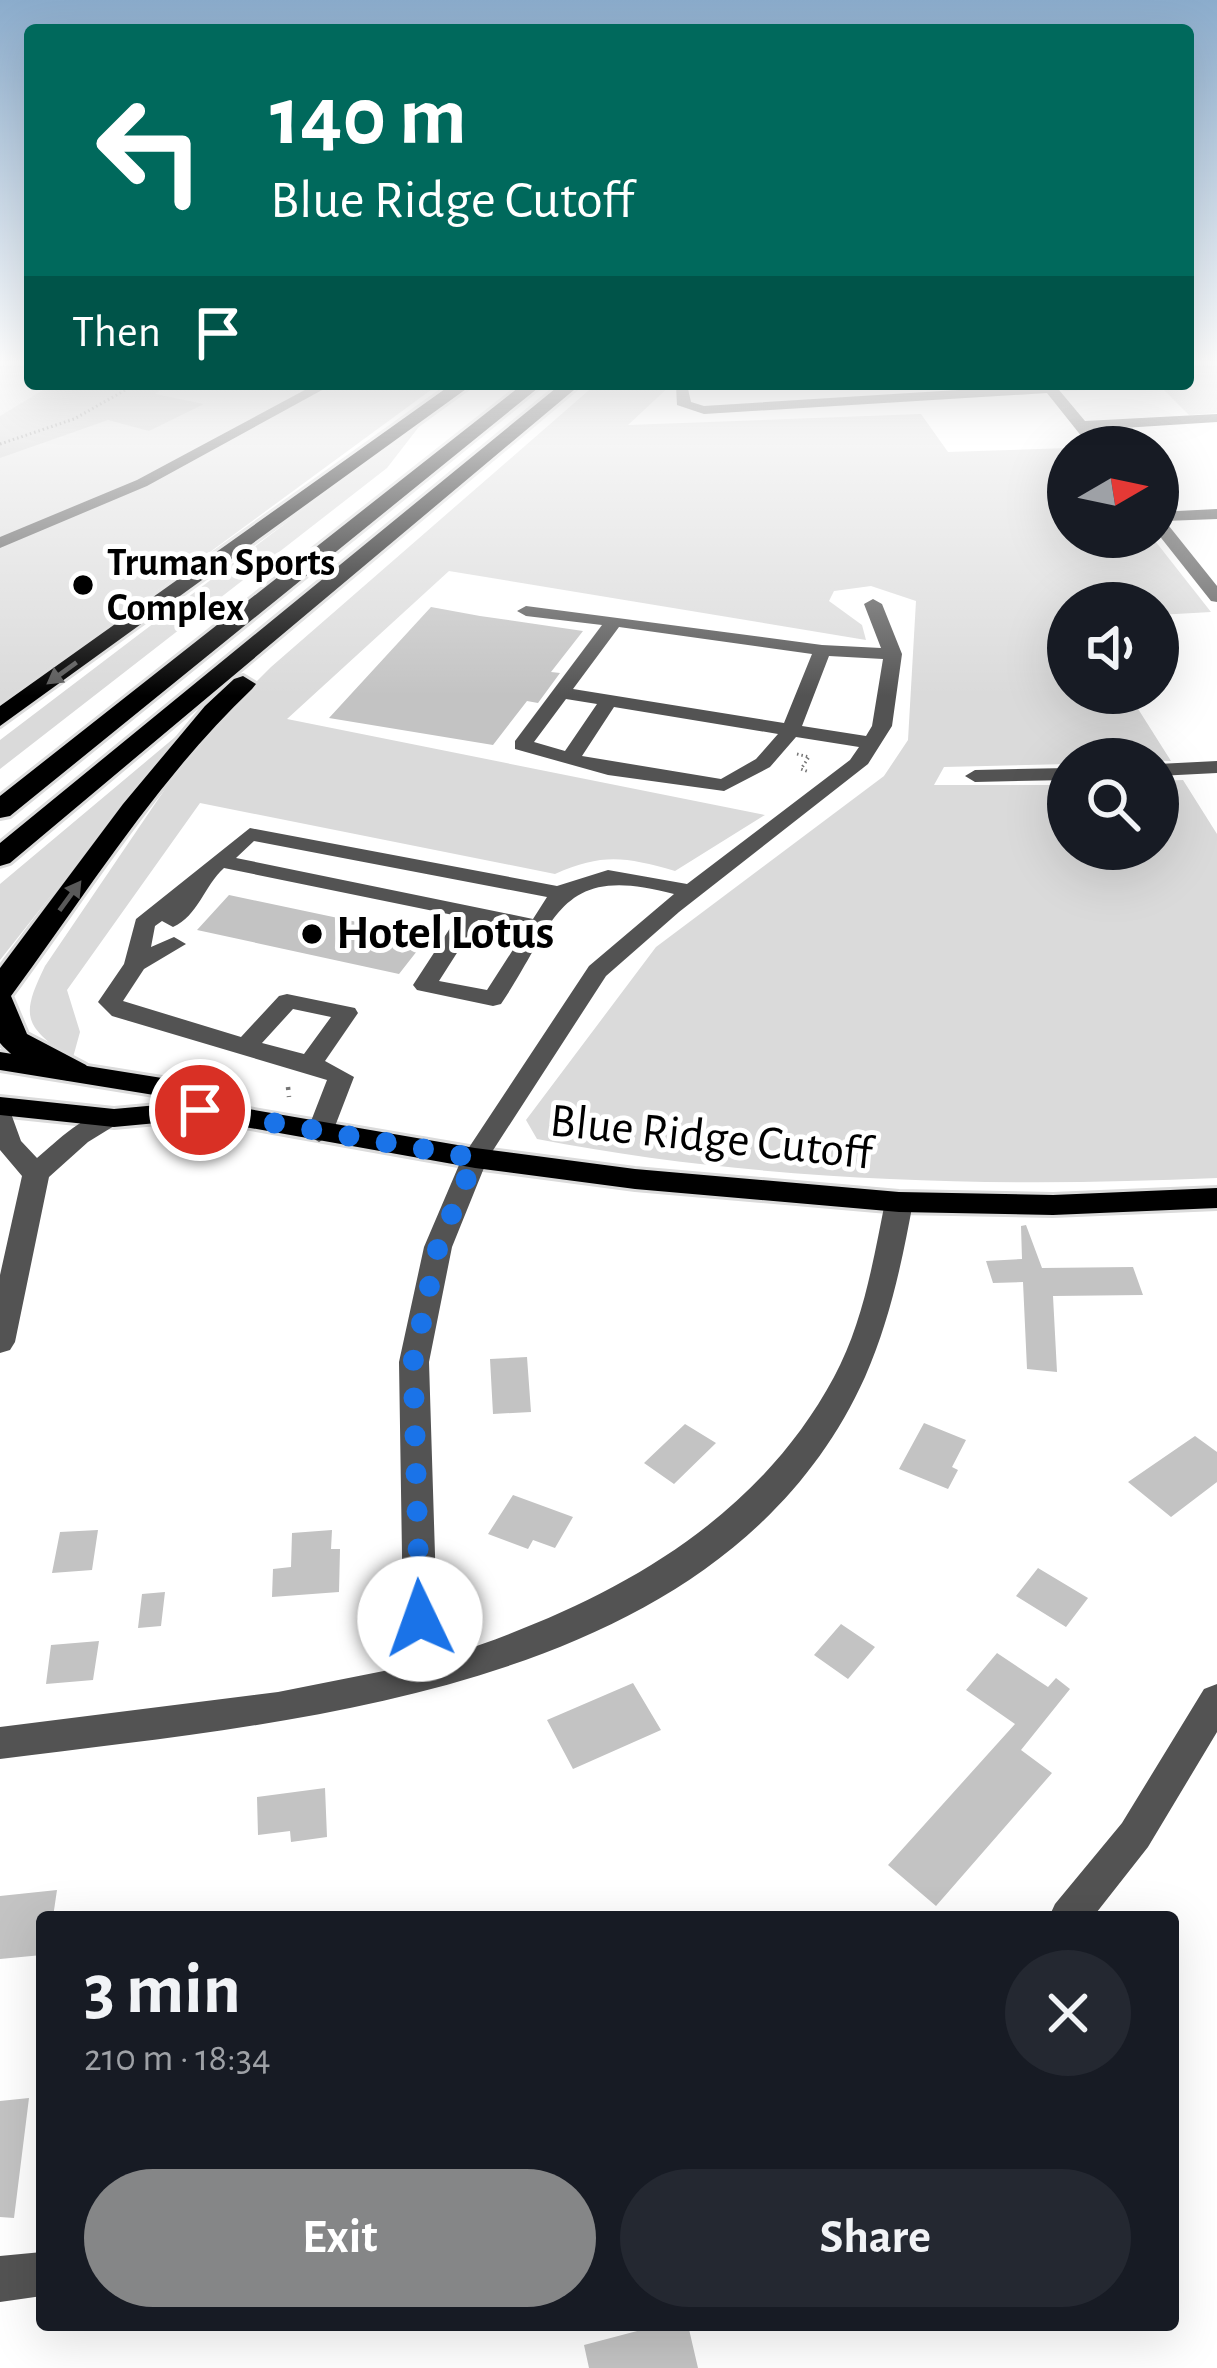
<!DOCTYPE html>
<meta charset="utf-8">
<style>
body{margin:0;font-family:"Alegreya Sans",sans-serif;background:#242831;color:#f1f3f6;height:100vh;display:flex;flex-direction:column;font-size:45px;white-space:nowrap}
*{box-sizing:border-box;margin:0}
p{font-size:39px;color:#9ea1a6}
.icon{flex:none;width:66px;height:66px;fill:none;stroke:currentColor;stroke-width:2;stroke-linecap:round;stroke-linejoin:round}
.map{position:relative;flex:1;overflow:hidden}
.sheet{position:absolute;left:36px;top:1911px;width:1143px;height:420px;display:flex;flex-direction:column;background:#171b24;border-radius:12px;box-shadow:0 12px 48px #0002}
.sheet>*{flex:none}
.banner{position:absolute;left:24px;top:24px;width:1170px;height:366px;border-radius:12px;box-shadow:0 12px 48px #0002;background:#00695c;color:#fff;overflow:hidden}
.needle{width:78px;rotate:81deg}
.buttons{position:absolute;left:1047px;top:426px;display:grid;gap:24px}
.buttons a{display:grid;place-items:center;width:132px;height:132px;border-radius:50%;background:#171b24;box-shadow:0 12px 48px #0002;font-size:60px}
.pin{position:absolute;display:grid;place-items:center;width:102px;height:102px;color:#fff;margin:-51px;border:6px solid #fff;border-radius:50%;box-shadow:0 3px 12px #0007}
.me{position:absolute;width:132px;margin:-66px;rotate:357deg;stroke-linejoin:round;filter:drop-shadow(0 0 9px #0008)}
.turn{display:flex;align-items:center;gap:42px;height:252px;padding:0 48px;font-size:54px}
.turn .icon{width:156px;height:156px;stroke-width:2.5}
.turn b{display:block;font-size:84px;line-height:102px}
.then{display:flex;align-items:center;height:114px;padding:0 48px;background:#0003;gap:24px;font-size:45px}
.round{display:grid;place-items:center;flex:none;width:126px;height:126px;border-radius:63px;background:#242831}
.headline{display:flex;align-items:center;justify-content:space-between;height:204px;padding:0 48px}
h1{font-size:72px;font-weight:700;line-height:90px}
.action{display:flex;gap:24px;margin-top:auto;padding:24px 48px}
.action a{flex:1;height:138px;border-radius:72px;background:#858687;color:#fff;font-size:48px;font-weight:700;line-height:138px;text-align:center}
.action a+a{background:#242831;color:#f1f3f6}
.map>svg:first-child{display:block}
.green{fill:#dadada}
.building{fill:#c3c3c3}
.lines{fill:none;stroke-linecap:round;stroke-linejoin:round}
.major-casing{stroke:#dbdbdb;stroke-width:6}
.highway-casing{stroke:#dbdbdb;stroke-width:6}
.path-far1{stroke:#757575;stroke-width:3;stroke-dasharray:1.5 3;stroke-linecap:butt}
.path{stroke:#757575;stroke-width:4.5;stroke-dasharray:3 6;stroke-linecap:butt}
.minor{fill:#535353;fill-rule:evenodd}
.major{fill:#000;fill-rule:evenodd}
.highway{fill:#000;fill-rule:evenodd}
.oneway{fill:#595959}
.route{stroke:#1a73e8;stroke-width:21;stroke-dasharray:0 37.8}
.poi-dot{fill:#000;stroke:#fff;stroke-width:4.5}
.labels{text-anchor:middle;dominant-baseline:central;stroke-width:10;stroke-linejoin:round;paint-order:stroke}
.far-poi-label{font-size:39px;font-weight:bold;fill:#000;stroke:#fff;text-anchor:start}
.poi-label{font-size:48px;font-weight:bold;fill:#000;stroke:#fff;text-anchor:start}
.street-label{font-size:48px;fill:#000;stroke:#fff}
</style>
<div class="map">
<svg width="1217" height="2368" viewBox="0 0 1217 2368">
<rect width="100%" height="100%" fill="#fff"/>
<path class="green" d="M 0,365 L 30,365 L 30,384 L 439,384 L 0,706 Z
M 1188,365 L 1217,365 L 1217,413 L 1189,415 L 1161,387 L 1063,391 L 1058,384 L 1188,384 Z
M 596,384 L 672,384 L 628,425 L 921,414 L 948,452 L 1068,448 L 1068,537 L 1152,537 L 1211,612 L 1158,615 L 1158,603 L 1068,603 L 1068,693 L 1128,693 L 1171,761 L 1068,759 L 1068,764 L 944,767 L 934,785 L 1068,785 L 1068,849 L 1158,849 L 1158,781 L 1183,780 L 1217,834 L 1217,1178 C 991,1188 760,1182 537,1139 L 526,1120 L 656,947 L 884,776 L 908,740 L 916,601 L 871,586 L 834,591 L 829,601 L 862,625 L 866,640 L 449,571 L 287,719 L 765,815 L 675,871 C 625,857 603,853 555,874 L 200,803 L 67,990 L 80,1032 L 72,1061 C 27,1025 18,1021 45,966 L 199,739 L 271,667 Z
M 428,415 L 387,468 L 0,769 L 0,740 Z
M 180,733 L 0,960 L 0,884 Z"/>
<path class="building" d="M 53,384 L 168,384 L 155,394 L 204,404 L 149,431 L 108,420 L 0,458 L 0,416 Z
M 431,607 L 480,616 L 583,631 L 551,672 L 560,673 L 538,703 L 527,701 L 493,745 L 329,718 Z
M 229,895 L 428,937 L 399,974 L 197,930 Z
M 1026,1225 L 1042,1268 L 1133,1267 L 1143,1295 L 1053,1296 L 1057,1372 L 1027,1369 L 1023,1282 L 993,1283 L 986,1261 L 1022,1259 L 1021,1226 Z
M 527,1357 L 531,1412 L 493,1414 L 490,1359 Z
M 924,1423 L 966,1440 L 952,1467 L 958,1470 L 948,1489 L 899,1469 Z
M 685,1424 L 716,1443 L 674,1484 L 644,1463 Z
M 1195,1436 L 1217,1452 L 1217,1482 L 1171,1517 L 1128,1482 Z
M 513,1495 L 573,1517 L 555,1548 L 533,1540 L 528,1549 L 488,1534 Z
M 98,1530 L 92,1570 L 52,1573 L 60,1532 Z
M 332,1530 L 331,1549 L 340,1549 L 339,1592 L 272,1597 L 273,1569 L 291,1567 L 292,1533 Z
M 1038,1568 L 1088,1598 L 1066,1627 L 1016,1596 Z
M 165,1592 L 161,1626 L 138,1628 L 142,1594 Z
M 841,1624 L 875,1647 L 848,1679 L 814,1655 Z
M 99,1641 L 93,1680 L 46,1684 L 51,1645 Z
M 997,1653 L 1048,1687 L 1056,1678 L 1070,1689 L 1021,1750 L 1052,1773 L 936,1906 L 888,1865 L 1015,1724 L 966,1690 Z
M 633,1683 L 661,1730 L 573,1769 L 547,1720 Z
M 325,1788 L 327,1837 L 291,1842 L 290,1831 L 258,1835 L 257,1797 Z
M 57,1890 L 53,1917 L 42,1917 L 42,1955 L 0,1959 L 0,1896 Z
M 29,2098 L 14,2218 L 0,2217 L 0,2101 Z
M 660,2325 L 688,2325 L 698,2368 L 589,2368 L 584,2345 Z"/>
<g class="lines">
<g class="major-casing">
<path id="major" d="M 0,1052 L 162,1078 L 208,1102 L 475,1148 L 635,1169 L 899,1192 L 1053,1195 L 1217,1188 L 1217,1208 L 1053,1215 L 899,1212 L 635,1189 L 475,1168 L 200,1119 L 114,1127 L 0,1115 L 0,1097 L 114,1109 L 169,1104 L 154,1095 L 0,1070 Z"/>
</g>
<g class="highway-casing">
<path id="highway" d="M 452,384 L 473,384 L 0,726 L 0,706 Z
M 523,384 L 543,384 L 10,816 L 0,818 L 0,796 Z
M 561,384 L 581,384 L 10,863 L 0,866 L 0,843 Z
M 243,676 L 256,684 L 252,689 C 158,778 87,893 11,996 L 27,1034 L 86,1065 L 91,1072 L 86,1079 C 58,1087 18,1064 0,1043 L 0,968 L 123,804 L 205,706 L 234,679 Z"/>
</g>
<path class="path-far1" d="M 0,444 L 74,419 L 136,384
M 797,754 L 809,757 L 801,769 L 809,772"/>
<path class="path" d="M 288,1087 L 289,1097"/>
<path class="minor" d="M 316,384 L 333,384 L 147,486 L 0,548 L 0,537 L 137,480 Z
M 693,384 L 688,389 L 691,402 L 704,406 L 1054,384 L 1085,421 L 1217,414 L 1217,422 L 1092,430 L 1105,447 L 1090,447 L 1047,393 L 704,414 L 677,405 L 676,385 Z
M 1217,509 L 1217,519 L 1165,521 L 1217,586 L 1217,602 L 1211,601 L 1158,534 L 1158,512 Z
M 873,599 L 882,604 L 902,654 L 892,726 L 868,764 L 679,912 L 606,976 L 488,1158 L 452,1247 L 429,1362 L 437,1619 L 450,1655 C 605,1604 754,1526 834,1377 C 863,1323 873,1262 885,1202 L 899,1193 L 909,1195 L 913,1202 C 902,1262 890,1320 865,1377 C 723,1692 296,1721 0,1759 L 0,1727 L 278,1692 L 419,1664 L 403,1619 L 399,1362 L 424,1247 L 462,1158 L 589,966 L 674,894 C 557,862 557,921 501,1004 L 493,1006 L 417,990 L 413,985 L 458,916 L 224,868 C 204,886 198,916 173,927 L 162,921 L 155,926 L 151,947 L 174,937 L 186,944 L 144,969 L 123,1001 L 241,1037 L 279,996 L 287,994 L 355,1008 L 358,1013 L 325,1061 L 354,1077 L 332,1134 L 319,1142 L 306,1134 L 327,1080 L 112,1016 L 98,1002 L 124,964 L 136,919 L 250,828 L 557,886 L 608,870 L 687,884 L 850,760 L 859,747 L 796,737 L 770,767 L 724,791 L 608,775 L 515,749 L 515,741 L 602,625 L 526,616 L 517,611 L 526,606 L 822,645 L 881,648 L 864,604 ZM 619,627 L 812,654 L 784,723 L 573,689 ZM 829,656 L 883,659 L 872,726 L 866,736 L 802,726 ZM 566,699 L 597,704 L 565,751 L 534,742 ZM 614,707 L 778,734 L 756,759 L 721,779 L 582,756 ZM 254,841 L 547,897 L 533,919 L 236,858 ZM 478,920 L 525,931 L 487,990 L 439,981 ZM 293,1009 L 331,1017 L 304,1054 L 262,1043 Z
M 1217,761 L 1217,773 L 1158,776 L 1158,764 Z
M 1068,768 L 1068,780 L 975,782 L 965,776 L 975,770 Z
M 0,1106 L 9,1108 L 21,1141 L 37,1158 C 59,1140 92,1105 123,1112 L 127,1118 L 88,1142 L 49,1177 L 15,1342 L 10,1350 L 0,1353 L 0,1275 L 22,1176 L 0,1150 Z
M 1217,1684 L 1217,1732 L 1148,1847 L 1093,1917 L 1049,1917 L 1055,1904 L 1122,1823 L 1204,1689 Z
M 42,2252 L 42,2296 L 0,2302 L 0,2256 Z"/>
<use href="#major" class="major"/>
<use href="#highway" class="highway"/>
</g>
<defs><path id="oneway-solid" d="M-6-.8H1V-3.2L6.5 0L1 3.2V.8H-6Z" transform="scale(3)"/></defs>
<g class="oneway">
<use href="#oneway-solid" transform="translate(62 673) rotate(144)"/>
<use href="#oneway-solid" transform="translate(70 896) rotate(-54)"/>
</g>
<linearGradient id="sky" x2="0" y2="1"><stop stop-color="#8baccc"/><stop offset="0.52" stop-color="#fff"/><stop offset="1" stop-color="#fff" stop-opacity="0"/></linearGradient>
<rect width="1217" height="696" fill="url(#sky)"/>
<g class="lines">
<path class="route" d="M 200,1110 L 475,1158 L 438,1247 L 413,1362 L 420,1619"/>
</g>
<g class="poi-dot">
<circle cx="83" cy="585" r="12"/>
<circle cx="312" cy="934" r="12"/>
</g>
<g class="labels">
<g class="far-poi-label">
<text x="107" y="563">Truman Sports<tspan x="107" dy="45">Complex</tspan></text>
</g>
<g class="poi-label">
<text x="336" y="934">Hotel Lotus</text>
</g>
<g class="street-label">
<text transform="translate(711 1138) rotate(6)">Blue Ridge Cutoff</text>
</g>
</g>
</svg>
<div class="buttons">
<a><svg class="needle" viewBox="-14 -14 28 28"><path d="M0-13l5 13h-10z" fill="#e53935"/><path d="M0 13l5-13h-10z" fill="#9ea1a6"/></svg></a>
<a><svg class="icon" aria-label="sound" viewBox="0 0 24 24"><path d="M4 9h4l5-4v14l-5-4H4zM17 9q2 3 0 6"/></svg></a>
<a><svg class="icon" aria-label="search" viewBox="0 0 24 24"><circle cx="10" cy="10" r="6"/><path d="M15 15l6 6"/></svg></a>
</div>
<div class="pin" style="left:200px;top:1110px;background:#d93025"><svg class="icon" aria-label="arrive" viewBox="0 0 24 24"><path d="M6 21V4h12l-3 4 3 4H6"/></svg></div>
<svg class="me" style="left:420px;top:1619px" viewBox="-20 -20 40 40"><circle r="19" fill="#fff"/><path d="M0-13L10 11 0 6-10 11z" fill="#1a73e8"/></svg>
<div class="banner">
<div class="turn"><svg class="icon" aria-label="left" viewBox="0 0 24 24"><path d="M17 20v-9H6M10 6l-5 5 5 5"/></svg><div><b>140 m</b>Blue Ridge Cutoff</div></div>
<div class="then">Then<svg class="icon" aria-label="arrive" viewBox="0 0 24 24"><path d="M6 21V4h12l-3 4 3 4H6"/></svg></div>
</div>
<section class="sheet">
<div class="headline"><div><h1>3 min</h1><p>210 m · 18:34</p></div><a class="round"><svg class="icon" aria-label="close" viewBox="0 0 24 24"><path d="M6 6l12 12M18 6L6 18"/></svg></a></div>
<div class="action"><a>Exit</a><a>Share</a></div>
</section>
</div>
